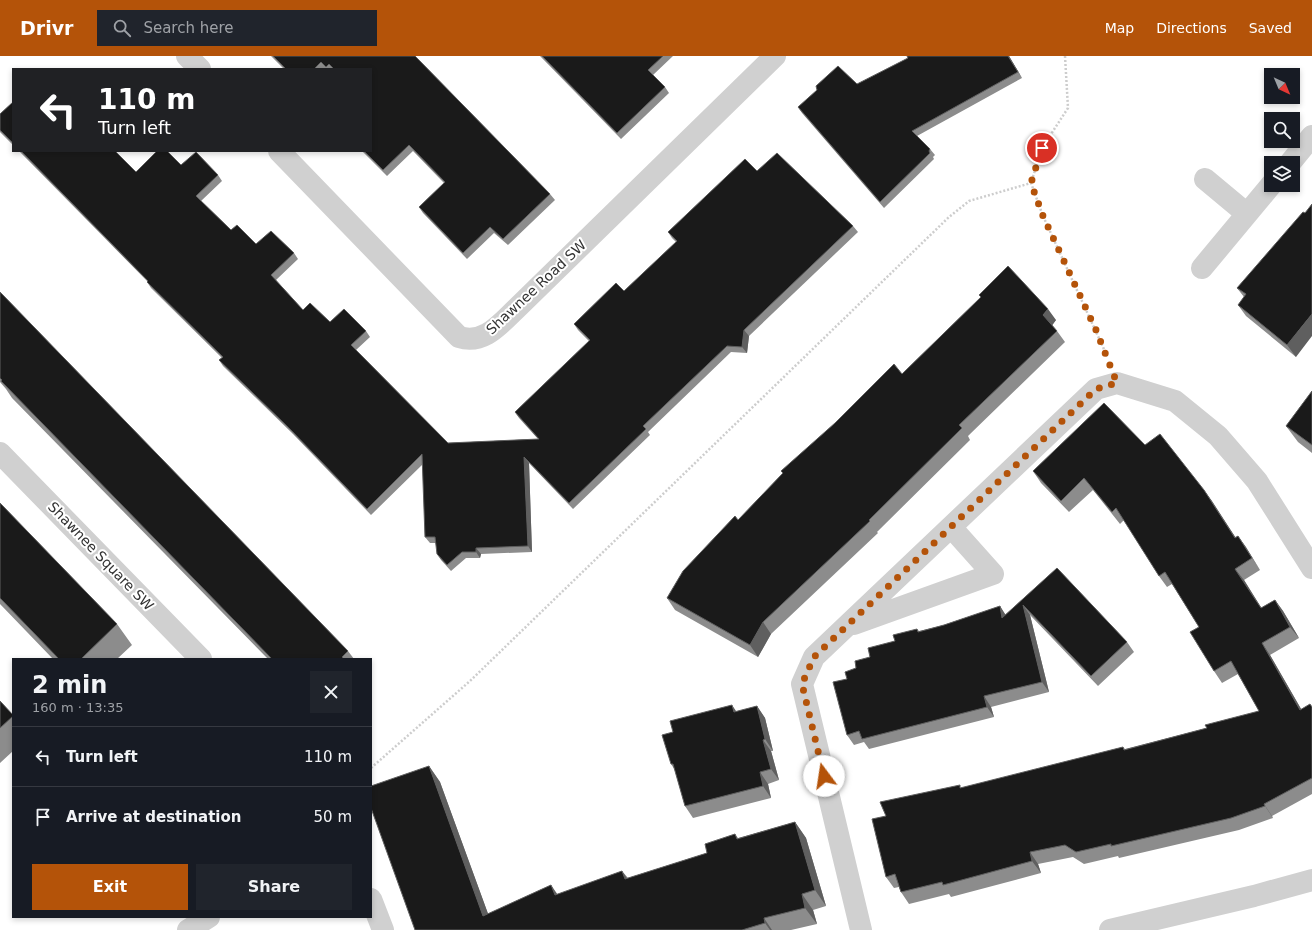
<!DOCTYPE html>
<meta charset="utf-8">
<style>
body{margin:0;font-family:"DejaVu Sans",sans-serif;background:#20242c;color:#f1f3f6;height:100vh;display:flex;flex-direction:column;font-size:15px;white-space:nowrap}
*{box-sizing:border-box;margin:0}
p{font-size:13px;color:#9ea1a6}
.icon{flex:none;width:22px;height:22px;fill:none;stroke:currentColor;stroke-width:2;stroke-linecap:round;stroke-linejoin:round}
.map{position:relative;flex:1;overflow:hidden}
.side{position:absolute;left:12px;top:602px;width:360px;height:260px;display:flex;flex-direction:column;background:#171b24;border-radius:0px;box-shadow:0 2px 6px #0003}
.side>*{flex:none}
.top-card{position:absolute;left:12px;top:12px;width:360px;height:84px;border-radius:0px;box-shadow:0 2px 6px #0003;background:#202124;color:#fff;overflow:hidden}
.needle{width:26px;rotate:136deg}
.controls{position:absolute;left:1264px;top:12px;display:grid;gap:8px}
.controls a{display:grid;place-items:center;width:36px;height:36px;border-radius:0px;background:#171b24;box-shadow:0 2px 6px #0003;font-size:20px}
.pin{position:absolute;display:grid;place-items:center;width:34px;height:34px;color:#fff;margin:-17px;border:2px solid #fff;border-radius:50%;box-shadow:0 1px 4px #0007}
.me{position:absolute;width:44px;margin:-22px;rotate:346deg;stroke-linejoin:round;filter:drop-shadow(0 0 3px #0008)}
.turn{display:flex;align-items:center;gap:14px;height:84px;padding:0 20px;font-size:18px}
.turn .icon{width:52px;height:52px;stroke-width:2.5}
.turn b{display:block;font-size:28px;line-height:34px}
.round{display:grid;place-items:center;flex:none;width:42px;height:42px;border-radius:0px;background:#20242c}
.head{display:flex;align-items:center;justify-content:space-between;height:68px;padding:0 20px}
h1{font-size:24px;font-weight:800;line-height:30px}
.cta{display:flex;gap:8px;margin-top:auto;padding:8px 20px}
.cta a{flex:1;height:46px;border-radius:0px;background:#b45309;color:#fff;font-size:16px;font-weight:800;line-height:46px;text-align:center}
.cta a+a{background:#20242c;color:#f1f3f6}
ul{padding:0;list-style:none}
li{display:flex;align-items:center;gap:12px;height:60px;padding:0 20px;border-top:1px solid #363941}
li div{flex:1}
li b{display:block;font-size:15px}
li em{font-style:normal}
header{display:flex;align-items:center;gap:24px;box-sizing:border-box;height:56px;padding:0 20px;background:#b45309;color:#fff}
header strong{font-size:19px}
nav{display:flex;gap:22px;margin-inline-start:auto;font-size:14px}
.search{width:280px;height:36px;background:#20242c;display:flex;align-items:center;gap:10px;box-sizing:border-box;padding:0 14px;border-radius:0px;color:#9ea1a6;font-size:15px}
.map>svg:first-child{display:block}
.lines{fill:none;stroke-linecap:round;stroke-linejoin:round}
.path{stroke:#cdcdcd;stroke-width:2.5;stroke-dasharray:2 2;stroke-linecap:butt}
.minor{stroke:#d0d0d0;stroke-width:22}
.wall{fill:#8c8c8c}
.shaded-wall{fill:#5f5f5f}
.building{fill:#1a1a1a;stroke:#5f5f5f}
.route{stroke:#b45309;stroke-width:7;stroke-dasharray:0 12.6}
.labels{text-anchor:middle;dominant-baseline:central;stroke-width:4;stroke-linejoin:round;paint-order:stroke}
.street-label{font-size:14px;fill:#333;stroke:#fff}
</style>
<header>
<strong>Drivr</strong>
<div class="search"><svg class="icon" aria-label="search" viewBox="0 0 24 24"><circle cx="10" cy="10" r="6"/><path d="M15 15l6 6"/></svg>Search here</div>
<nav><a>Map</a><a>Directions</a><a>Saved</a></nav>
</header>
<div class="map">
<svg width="1312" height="874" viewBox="0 0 1312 874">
<rect width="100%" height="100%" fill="#fff"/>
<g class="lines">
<path class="path" d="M 1065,0 L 1068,52 L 1042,92 L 1031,127 L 1043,160 L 1108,302
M 371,712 L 470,625 L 949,161 L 969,145 L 1031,127"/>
<path class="minor" d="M 187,0 L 200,13
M 279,95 L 459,281 C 484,289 500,268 517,252 L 775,0
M 1290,107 L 1312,80
M 1205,123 L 1247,158
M 1202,212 L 1271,129
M 0,397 L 201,603
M 854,568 L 993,518 L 951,471
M 371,843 L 383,874
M 188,874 L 209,861
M 861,874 L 802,628 L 814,601 L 1096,333 L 1117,327 L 1175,345 L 1218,380 L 1257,425 L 1312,512
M 1110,874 L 1254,840 L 1312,824"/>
</g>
<path class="wall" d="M 271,0 L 415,0 L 550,138 L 555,144 L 508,189 L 494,177 L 467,203 L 423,157 L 419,151 L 444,127 L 413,95 L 387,120 L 362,95 L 371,95 L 371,13 L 326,13 L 325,12 L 324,13 L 284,13 Z
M 540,0 L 673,0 L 653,19 L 665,31 L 669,37 L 621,83 Z
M 1009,0 L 1022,22 L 917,80 L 930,93 L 935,99 L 933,101 L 934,103 L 884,152 L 802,57 L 798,51 L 857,28 Z
M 13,46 L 13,89 L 0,76 L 0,58 Z
M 19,95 L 115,95 L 136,116 L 181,109 L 218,119 L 222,125 L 201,145 L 231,174 L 256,188 L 294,197 L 298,203 L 276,224 L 303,254 L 330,266 L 366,275 L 370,281 L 356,294 L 448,387 L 538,383 L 519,362 L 515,356 L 589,285 L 578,274 L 574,268 L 624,235 L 676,186 L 672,182 L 668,176 L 757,115 L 853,170 L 858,176 L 749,280 L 747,297 L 731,296 L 648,376 L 650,379 L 573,453 L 529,407 L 532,496 L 481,498 L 480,502 L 466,502 L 451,515 L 441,504 L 437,498 L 436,487 L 430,487 L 425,481 L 423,408 L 371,459 L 293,378 L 223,310 L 219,304 L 222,302 L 151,232 L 147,226 L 148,226 Z
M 1305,157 L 1296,301 L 1246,260 L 1238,249 L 1244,241 L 1237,232 Z
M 0,236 L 348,595 L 354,603 L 268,603 L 12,342 L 6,333 L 0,326 Z
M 979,239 L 1056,264 L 1052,269 L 1057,275 L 1065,286 L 968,380 L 970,384 L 877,476 L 878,477 L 771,578 L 758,601 L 675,554 L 667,542 L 738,464 L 902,318 L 981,241 Z
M 1312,335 L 1312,397 L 1298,386 L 1286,370 Z
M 1145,389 L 1204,434 L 1235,481 L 1238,480 L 1260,514 L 1244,524 L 1261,552 L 1275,544 L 1283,555 L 1299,582 L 1270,599 L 1301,653 L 1312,651 L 1312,738 L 1272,760 L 1273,762 L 1239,774 L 1119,802 L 1118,800 L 1084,808 L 1073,801 L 1038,808 L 1041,817 L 951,841 L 949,838 L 909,848 L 901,836 L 899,831 L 894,832 L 886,821 L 886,760 L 961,732 L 1123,691 L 1125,693 L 1207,672 L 1259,655 L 1238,618 L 1222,627 L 1214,615 L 1199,571 L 1172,528 L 1167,531 L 1159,520 L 1124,464 L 1120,468 L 1093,434 L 1069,456 L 1041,427 L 1033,415 Z
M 0,447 L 117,568 L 132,589 L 117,603 L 53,603 L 0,548 Z
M 1057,512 L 1127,586 L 1134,596 L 1098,630 L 1030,559 L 1049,636 L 991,651 L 994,661 L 869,693 L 864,686 L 854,689 L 847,679 L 847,623 L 856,612 L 870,601 L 895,585 L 917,573 L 919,575 L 944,569 L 1000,550 L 1005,559 Z
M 0,645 L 13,659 L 13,695 L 0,707 Z
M 757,650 L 765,662 L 773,695 L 771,695 L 779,724 L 768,728 L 771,742 L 693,762 L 685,750 L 675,714 L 671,708 L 737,656 Z
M 429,710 L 440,726 L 488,858 L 551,829 L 557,839 L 622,815 L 628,822 L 707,797 L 735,778 L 738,782 L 795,766 L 806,782 L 826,850 L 813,854 L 817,868 L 791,874 L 415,874 Z"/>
<path class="shaded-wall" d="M 1008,0 L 1009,0 L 1022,22 L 1018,16 Z
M 1048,253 L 1056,264 L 1051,271 L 1043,259 Z
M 1312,258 L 1312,280 L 1296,301 L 1287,289 Z
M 744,274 L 749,280 L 747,297 L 742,291 Z
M 524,401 L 529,407 L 532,496 L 528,490 Z
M 1204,434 L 1212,445 L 1243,493 L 1235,482 Z
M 1238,480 L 1246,491 L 1260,514 L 1252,502 Z
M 476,492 L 481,498 L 480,502 L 476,496 Z
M 1235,513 L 1244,524 L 1269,564 Z
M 1275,544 L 1283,555 L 1299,582 L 1290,571 Z
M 1023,549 L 1030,559 L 1049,636 L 1042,626 Z
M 1000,550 L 1007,561 L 1002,562 Z
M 763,566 L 771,578 L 758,601 L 750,589 Z
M 1262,587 L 1270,599 L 1308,665 L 1300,654 Z
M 984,640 L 991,651 L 994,661 L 987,651 Z
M 732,649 L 740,661 L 734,656 Z
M 757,650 L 765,662 L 773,695 L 765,683 Z
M 763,684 L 771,695 L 779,724 L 771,713 Z
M 429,710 L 440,726 L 494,874 L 483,860 Z
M 760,716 L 768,728 L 771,742 L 763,730 Z
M 1264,748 L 1272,760 L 1273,762 L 1265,750 Z
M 795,766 L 806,782 L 826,850 L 815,834 Z
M 1030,796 L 1038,808 L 1041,817 L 1032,805 Z
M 622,815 L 633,831 L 625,823 Z
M 551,829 L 562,845 L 555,839 Z
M 802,838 L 813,854 L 817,868 L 805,852 Z
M 764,862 L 772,874 L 770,874 L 765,867 Z"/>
<path class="building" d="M 273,0 L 415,0 L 550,138 L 503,183 L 490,171 L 463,197 L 419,151 L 445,126 L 409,89 L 383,114 L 364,95 L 371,95 L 371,13 L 334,13 L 329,8 L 326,11 L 321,6 L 314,13 L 286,13 Z
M 542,0 L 663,0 L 648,14 L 665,31 L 617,77 Z
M 907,0 L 1008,0 L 1018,16 L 912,75 L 930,93 L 929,95 L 930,97 L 880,146 L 798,51 L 817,34 L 816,30 L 838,10 L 857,28 L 908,2 Z
M 13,46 L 13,87 L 0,74 L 0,58 Z
M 21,95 L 115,95 L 136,116 L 157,95 L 167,95 L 181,109 L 196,96 L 218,119 L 196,140 L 231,174 L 237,169 L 256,188 L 271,175 L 294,197 L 271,219 L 303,254 L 310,247 L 330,266 L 344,253 L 366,275 L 351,289 L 448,387 L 539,383 L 515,356 L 590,284 L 574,268 L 616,227 L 624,235 L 677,185 L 668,176 L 745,103 L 757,115 L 777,97 L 853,170 L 744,274 L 742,291 L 727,290 L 643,370 L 646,373 L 569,447 L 524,401 L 528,490 L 476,492 L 476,496 L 462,496 L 447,509 L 437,498 L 435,481 L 425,481 L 422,398 L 367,453 L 289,372 L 219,304 L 223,301 L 147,226 L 148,225 Z
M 1312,148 L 1312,258 L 1287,289 L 1238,249 L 1246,238 L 1237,232 L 1303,156 L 1305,157 Z
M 1008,210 L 1048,253 L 1043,259 L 1057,275 L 959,369 L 962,372 L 869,464 L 870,465 L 763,566 L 750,589 L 667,542 L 683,515 L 735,460 L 738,464 L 783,417 L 781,415 L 835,367 L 894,308 L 902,318 L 981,241 L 979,239 Z
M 0,236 L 348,595 L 342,601 L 344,603 L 272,603 L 1,325 L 2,324 L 0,322 Z
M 1312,335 L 1312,389 L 1286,370 Z
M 1104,347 L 1145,389 L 1160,378 L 1204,434 L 1235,482 L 1238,480 L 1252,502 L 1235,513 L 1261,552 L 1275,544 L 1290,571 L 1262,587 L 1300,654 L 1310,648 L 1312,651 L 1312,722 L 1264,748 L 1265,750 L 1231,762 L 1111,790 L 1111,788 L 1076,796 L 1065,789 L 1030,796 L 1032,805 L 943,829 L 942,826 L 901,836 L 895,818 L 886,821 L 872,763 L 886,760 L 880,746 L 960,729 L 960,732 L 1123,691 L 1124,694 L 1207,672 L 1205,669 L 1259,655 L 1231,605 L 1214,615 L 1190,576 L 1199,571 L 1165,516 L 1159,520 L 1116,452 L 1112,456 L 1084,422 L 1061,445 L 1033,415 Z
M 0,447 L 117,568 L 81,603 L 59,603 L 0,542 Z
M 1057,512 L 1127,586 L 1091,620 L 1023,549 L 1042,626 L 984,640 L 987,651 L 862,683 L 859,675 L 847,679 L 833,626 L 847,623 L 845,616 L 856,612 L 855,605 L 870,601 L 868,592 L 895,585 L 893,579 L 917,573 L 918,576 L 944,569 L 1000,550 L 1002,562 Z
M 0,645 L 13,659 L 13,660 L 0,672 Z
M 732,649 L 734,656 L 757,650 L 765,683 L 763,684 L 771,713 L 760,716 L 763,730 L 685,750 L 673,708 L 671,708 L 662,679 L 673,676 L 670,665 Z
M 429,710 L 483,860 L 551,829 L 555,839 L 622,815 L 625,823 L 707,797 L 705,788 L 735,778 L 737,783 L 795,766 L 815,834 L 802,838 L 805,852 L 764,862 L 765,867 L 742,874 L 415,874 L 371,752 L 371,730 Z"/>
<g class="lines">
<path class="route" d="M 824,720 L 802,628 L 814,601 L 1096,333 L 1117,327 L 1096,274 L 1043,160 L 1031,127 L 1042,92"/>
</g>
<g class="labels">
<g class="street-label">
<text transform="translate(536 231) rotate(-43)">Shawnee Road SW</text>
<text transform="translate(101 500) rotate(46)">Shawnee Square SW</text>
</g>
</g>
</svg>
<div class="controls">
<a><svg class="needle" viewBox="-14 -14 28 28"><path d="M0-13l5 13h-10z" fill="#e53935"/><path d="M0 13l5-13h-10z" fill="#9ea1a6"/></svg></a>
<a><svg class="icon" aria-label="search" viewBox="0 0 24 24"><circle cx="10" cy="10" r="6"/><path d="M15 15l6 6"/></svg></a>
<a><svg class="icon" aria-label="layers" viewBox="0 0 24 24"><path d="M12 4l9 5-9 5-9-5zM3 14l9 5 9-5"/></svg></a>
</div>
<div class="pin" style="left:1042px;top:92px;background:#d93025"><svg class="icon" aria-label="arrive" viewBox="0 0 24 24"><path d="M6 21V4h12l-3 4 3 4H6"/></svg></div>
<svg class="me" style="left:824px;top:720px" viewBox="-20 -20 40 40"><circle r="19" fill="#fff"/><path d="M0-13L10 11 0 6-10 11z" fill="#b45309"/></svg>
<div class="top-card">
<div class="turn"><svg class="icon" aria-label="left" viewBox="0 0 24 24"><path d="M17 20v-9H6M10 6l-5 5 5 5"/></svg><div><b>110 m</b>Turn left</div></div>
</div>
<section class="side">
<div class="head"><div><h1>2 min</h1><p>160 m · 13:35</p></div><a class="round"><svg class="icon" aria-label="close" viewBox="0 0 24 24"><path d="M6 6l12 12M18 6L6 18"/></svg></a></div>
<ul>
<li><svg class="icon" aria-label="left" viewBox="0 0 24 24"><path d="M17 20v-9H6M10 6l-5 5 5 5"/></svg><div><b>Turn left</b></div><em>110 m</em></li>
<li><svg class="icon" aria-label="arrive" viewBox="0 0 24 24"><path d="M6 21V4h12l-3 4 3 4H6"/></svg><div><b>Arrive at destination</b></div><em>50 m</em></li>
</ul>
<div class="cta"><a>Exit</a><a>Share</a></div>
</section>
</div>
